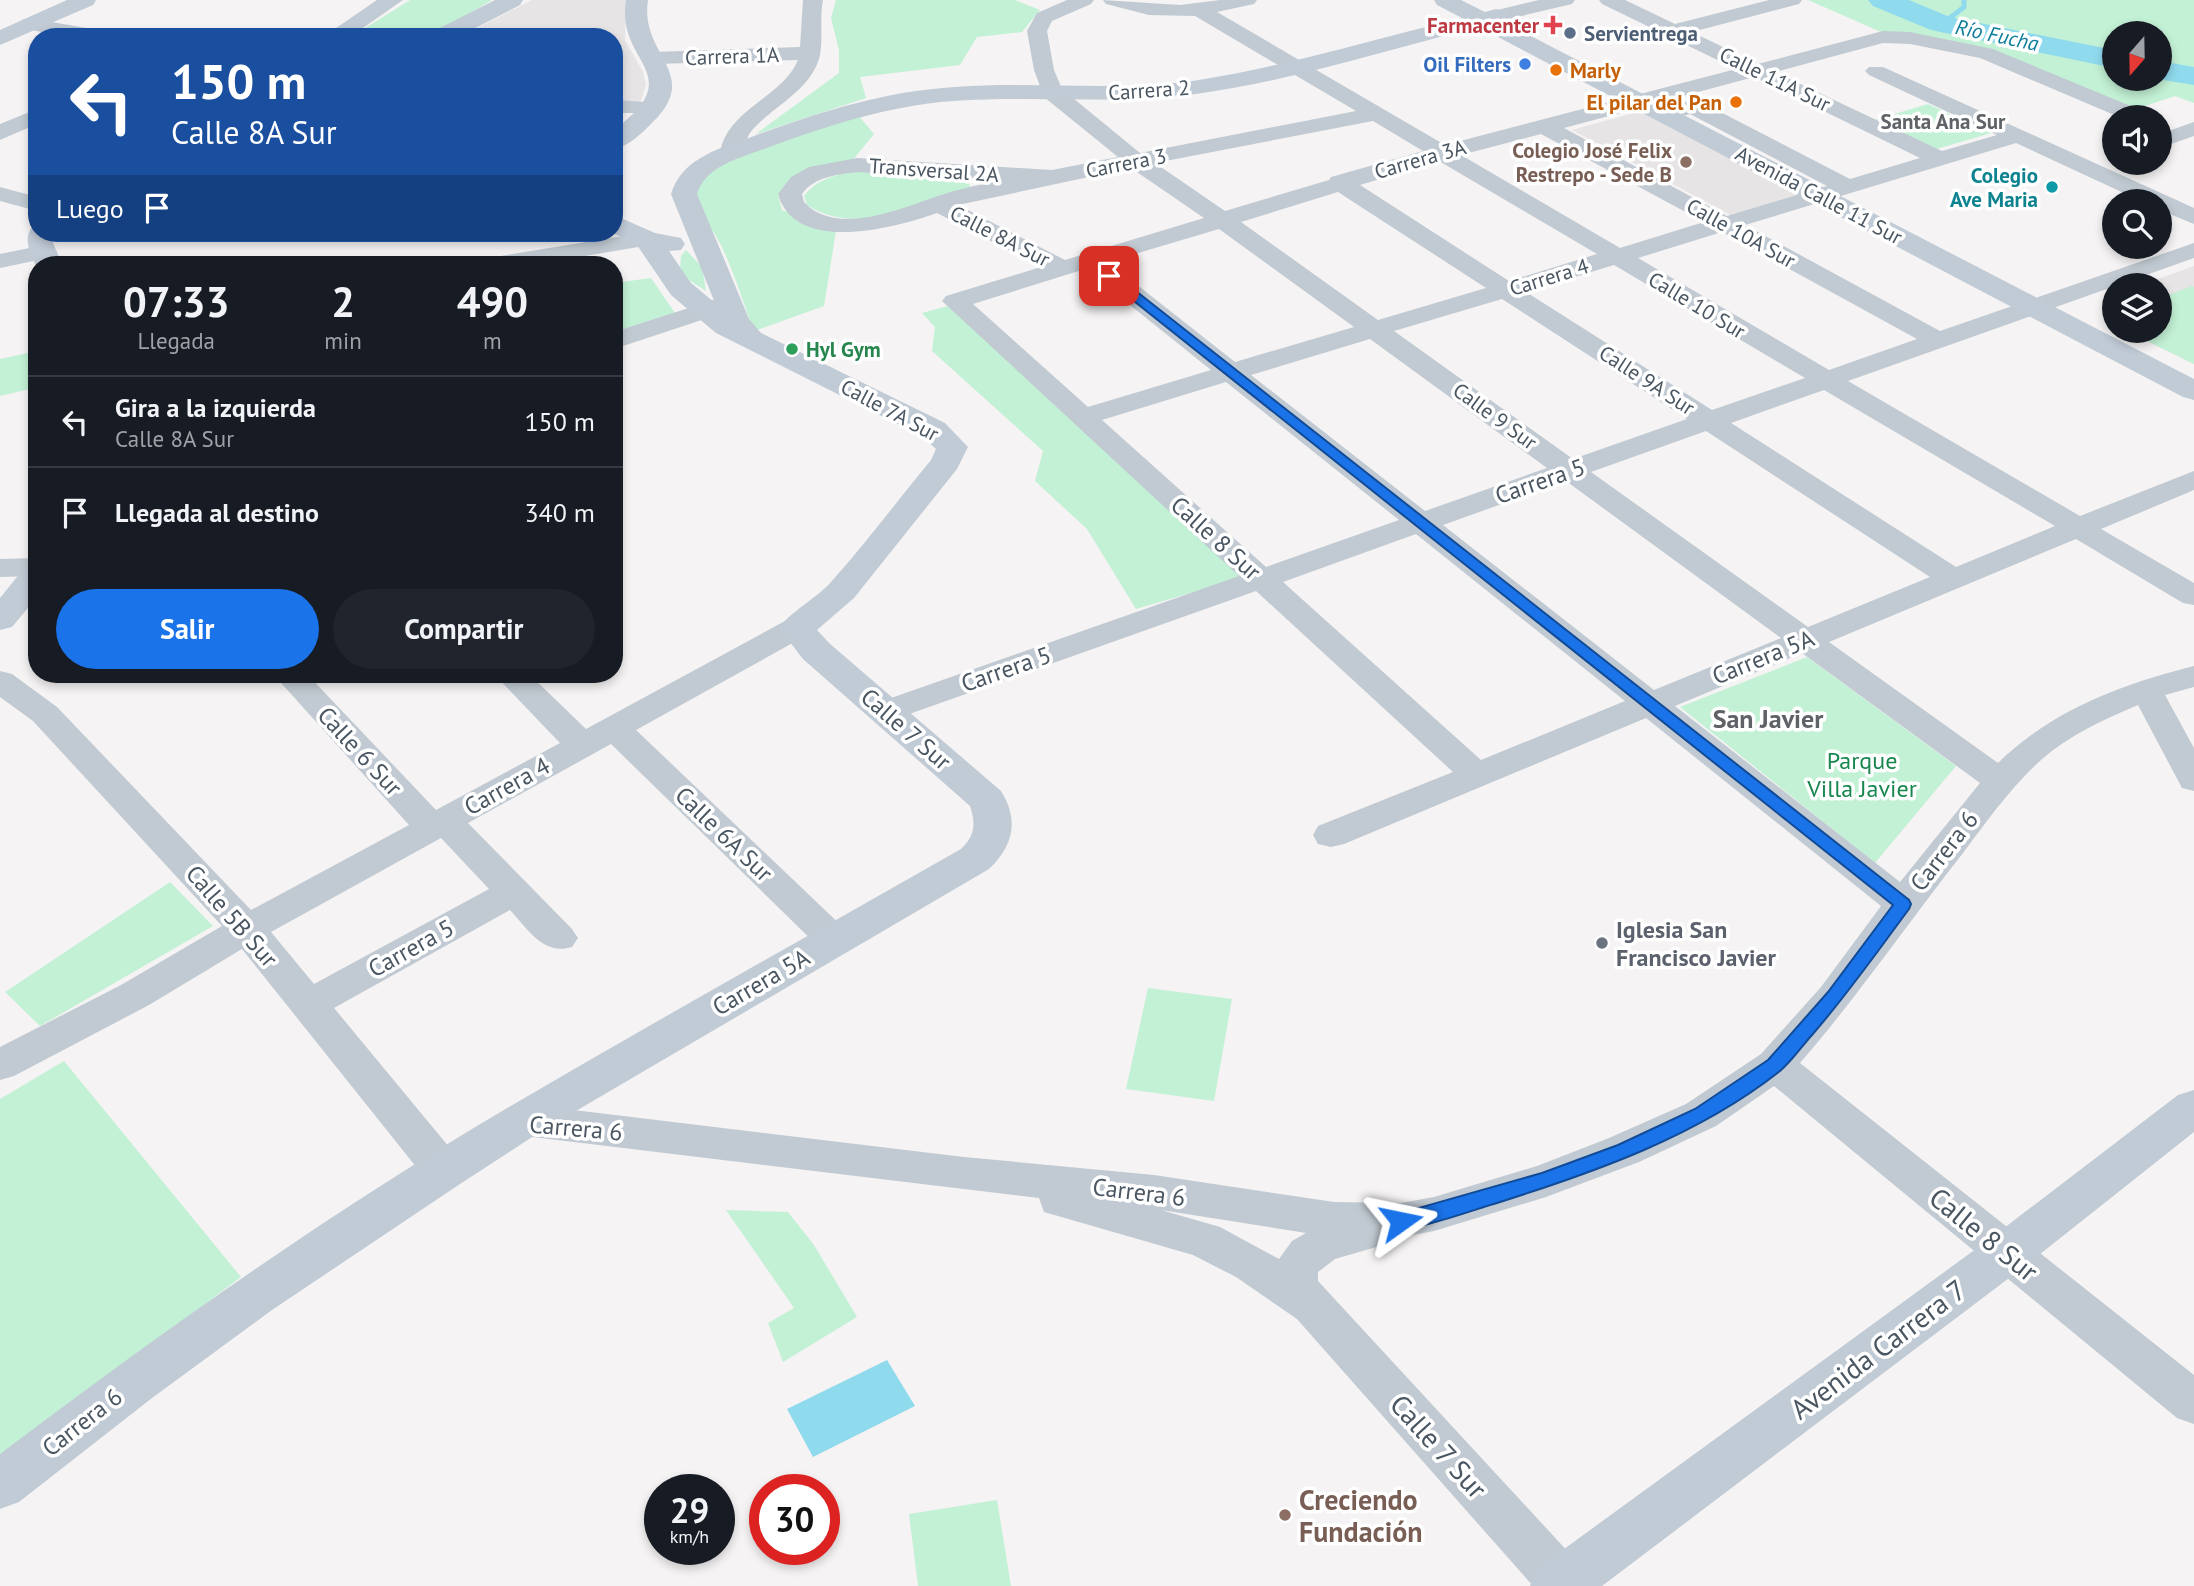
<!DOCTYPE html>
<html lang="es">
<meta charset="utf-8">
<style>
body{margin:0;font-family:"PT Sans",sans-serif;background:#20242c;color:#f1f3f6;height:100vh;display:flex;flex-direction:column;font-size:26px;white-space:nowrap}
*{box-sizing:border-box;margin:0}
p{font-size:23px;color:#9ea1a6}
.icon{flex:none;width:38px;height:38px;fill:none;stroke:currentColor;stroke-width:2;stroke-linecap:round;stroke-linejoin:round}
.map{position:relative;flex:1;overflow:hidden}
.sheet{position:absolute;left:28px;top:256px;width:595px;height:427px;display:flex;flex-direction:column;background:#171b24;border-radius:28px;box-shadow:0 4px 10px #0003}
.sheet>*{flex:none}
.top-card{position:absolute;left:28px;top:28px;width:595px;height:214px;border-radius:28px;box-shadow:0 4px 10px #0003;background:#1a4fa0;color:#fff;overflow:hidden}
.needle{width:46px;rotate:200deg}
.tools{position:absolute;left:2102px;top:21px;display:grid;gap:14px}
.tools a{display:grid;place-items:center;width:70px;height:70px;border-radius:50%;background:#171b24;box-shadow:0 4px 10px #0003;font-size:35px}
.speed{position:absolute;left:644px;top:1474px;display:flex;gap:14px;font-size:35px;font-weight:700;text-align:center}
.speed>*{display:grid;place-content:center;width:91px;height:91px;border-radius:50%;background:#171b24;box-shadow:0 4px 10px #0003;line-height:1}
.speed small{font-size:18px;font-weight:400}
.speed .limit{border:10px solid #d22;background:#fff;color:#111}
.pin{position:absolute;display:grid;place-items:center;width:60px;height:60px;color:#fff;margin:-30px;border-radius:14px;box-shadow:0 4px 10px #0006}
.me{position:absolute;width:77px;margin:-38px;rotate:78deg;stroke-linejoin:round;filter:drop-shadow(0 0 5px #0008)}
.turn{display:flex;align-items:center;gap:24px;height:147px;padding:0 28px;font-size:32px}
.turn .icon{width:91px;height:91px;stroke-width:2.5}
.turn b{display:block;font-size:49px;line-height:60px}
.then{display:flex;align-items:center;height:66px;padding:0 28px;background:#0003;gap:14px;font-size:26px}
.eta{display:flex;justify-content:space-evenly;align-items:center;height:119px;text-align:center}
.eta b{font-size:42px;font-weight:700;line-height:49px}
.primary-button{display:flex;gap:14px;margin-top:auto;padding:14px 28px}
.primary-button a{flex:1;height:80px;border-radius:42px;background:#1a73e8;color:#fff;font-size:28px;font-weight:700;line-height:80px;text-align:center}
.primary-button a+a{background:#20242c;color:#f1f3f6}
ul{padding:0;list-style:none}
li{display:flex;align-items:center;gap:21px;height:91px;padding:0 28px;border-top:2px solid #363941}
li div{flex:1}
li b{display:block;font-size:26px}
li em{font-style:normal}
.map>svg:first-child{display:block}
.education{fill:#e6e4e5}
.green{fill:#c3f1d5;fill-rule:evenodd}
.water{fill:#90daee}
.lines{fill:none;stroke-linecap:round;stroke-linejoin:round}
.stream{stroke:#90daee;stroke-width:5}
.river{fill:#90daee;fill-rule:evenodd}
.street{fill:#c1cad2;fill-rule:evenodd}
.secondary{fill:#c1cbd6;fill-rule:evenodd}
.route{fill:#1a73e8;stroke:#114b97;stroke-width:2}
.health-dot{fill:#e0444e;stroke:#fff;stroke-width:2.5}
.service-dot{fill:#5c6f8a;stroke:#fff;stroke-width:2.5}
.shop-dot{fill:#3f7fe0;stroke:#fff;stroke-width:2.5}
.food-dot{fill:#e8710a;stroke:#fff;stroke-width:2.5}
.education-dot{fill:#8d6e63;stroke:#fff;stroke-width:2.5}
.culture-dot{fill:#0f9aa8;stroke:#fff;stroke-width:2.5}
.leisure-dot{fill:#2e9e5b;stroke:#fff;stroke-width:2.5}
.worship-dot{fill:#6b7280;stroke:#fff;stroke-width:2.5}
.labels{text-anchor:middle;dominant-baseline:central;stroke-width:7;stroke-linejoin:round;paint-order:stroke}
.far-health-label{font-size:21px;font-weight:bold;fill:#be3a42;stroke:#fff;text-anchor:end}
.far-service-label{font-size:21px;font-weight:bold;fill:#4e5e75;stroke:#fff;text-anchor:start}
.far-water-label{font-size:21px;font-style:italic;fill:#0c7c9b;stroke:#fff}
.far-street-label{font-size:21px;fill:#4a5661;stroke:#fff}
.far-shop-label{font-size:21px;font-weight:bold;fill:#366cbe;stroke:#fff;text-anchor:end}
.far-food-label{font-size:21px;font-weight:bold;fill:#c56008;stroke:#fff;text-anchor:start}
.far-neighbourhood-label{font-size:21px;font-weight:bold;fill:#5f6368;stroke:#fff}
.far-education-label{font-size:21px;font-weight:bold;fill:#785e54;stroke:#fff;text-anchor:end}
.far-culture-label{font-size:21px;font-weight:bold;fill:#0d838f;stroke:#fff;text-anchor:end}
.far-leisure-label{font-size:21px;font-weight:bold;fill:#27864d;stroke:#fff;text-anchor:start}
.street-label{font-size:24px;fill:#4a5661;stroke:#fff}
.park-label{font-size:24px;fill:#17864f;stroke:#fff}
.worship-label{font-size:24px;font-weight:bold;fill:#5b616d;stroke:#fff;text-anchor:start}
.neighbourhood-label{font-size:26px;font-weight:bold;fill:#5f6368;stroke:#fff}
.near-street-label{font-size:28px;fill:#4a5661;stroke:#fff}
.near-education-label{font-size:28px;font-weight:bold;fill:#785e54;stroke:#fff;text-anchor:start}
</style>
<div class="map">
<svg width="2194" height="1586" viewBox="0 0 2194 1586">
<rect width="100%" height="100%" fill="#f5f3f3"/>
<path class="education" d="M 532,0 L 626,0 L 625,40 L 643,72 L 646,85 L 640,104 L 614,103 L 614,37 L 460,37 Z
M 1641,111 L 1803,194 L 1732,216 L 1572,130 Z
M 2194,266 L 2194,364 L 2126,331 L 2160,331 L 2160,285 L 2142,285 Z"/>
<path class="green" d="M 410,0 L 492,0 L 430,37 L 351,37 Z
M 836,0 L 1015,0 L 1040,10 L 1022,32 L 977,37 L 960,65 L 860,77 L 866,98 L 756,134 L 839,73 L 839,50 L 831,18 Z
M 1808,0 L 2194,0 L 2194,103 L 2175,96 L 2133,110 L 1990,50 L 1881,32 ZM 2114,33 L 2160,33 L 2160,79 L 2114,79 Z
M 1928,104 L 1991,133 L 1937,149 L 1875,120 Z
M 858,115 L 874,134 L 852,161 L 789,181 L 778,195 L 782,210 L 836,231 L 824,306 L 754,331 C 742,300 732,264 716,236 C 707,222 690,207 695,189 C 703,158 826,126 858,115 Z
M 857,171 L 958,180 L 969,183 L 970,187 C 921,205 856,237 807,205 L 804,196 C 818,178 836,175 857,171 Z
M 686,250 L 702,267 L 706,291 L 689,280 L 680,270 L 681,256 Z
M 651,278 L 675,313 L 614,332 L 614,283 Z
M 2192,286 L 2194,287 L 2194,364 L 2135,335 L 2146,331 L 2160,331 L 2160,298 Z
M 948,306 L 1245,577 L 1136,609 L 1087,529 L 1035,481 L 1043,451 L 932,351 L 935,327 L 922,313 Z
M 37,351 L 37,379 L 29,381 L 30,389 L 0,396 L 0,359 Z
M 1807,657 L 1956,766 L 1875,863 L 1680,707 Z
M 170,882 L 213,926 L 40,1026 L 5,992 Z
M 1148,988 L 1232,999 L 1214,1101 L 1126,1089 Z
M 64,1061 L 241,1277 L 0,1458 L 0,1099 Z
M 726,1210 L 788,1212 L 814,1245 L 857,1317 L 783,1362 L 768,1323 L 794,1308 Z
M 997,1500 L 1011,1586 L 918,1586 L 909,1514 Z"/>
<path class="water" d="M 887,1360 L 915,1406 L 813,1457 L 787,1409 Z"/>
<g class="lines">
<path class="stream" d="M 1942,24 L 1964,7 L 1964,0"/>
<path class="river" d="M 1868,0 L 1909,0 L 1950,17 L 2114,50 L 2114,68 L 1931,30 L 1873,6 Z
M 2160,61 L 2194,67 L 2194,85 L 2157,79 L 2160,79 Z"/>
<path class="street" d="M 803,0 L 823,0 C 819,19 824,41 819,59 C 809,91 774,106 753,129 C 745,138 745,149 739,158 L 723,158 L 720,153 C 727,109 782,98 798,60 L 653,64 L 646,62 L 643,58 L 646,54 L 653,52 L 800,47 Z
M 1067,0 L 1094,0 L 1091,4 L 1052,21 L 1047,31 L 1054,70 L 1062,89 L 1140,153 L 1356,111 L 1195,16 L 1149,15 L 1106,4 L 1103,0 L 1180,5 L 1220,0 L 1257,0 L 1254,4 L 1217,12 L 1445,145 L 1736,69 L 1602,4 L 1599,0 L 1625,0 L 1675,24 L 1769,0 L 1802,0 L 1799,4 L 1692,32 L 1758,64 L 1883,31 L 1910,32 L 1993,49 L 2145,112 L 2148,117 L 2119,117 L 1980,58 L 1910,44 L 1883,43 L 1775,72 L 1942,151 L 1997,135 L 1869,75 L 1865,71 L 1869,67 L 1883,67 L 2194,208 L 2194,224 L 2160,210 L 2160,201 L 2141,201 L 2016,143 L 1745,225 L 1940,331 L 2194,243 L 2194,258 L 1848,381 L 2080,516 L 2194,471 L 2194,490 L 2101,529 L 2194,583 L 2194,605 L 2183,603 L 2076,539 L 1829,642 L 1998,763 C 2052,710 2122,684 2194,666 L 2194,687 L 2165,695 L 2194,748 L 2194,791 L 2182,788 L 2138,705 C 2104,719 2068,736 2041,760 C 2011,787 1987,821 1963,853 C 1908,923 1858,996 1800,1063 L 2194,1375 L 2194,1424 L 2177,1418 L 1774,1086 L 1716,1126 L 1639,1162 L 1546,1197 L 1434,1231 L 1392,1239 L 1390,1243 L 1335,1259 L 1318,1272 L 1318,1281 L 1584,1569 L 1591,1586 L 1533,1586 L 1297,1319 L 1236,1277 L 1193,1255 L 1044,1212 L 1039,1198 L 524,1136 L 509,1131 L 503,1120 L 509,1109 L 524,1104 L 964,1157 L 1154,1175 L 1334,1202 L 1401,1203 L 1434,1197 L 1537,1166 L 1609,1138 L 1686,1104 L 1761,1054 L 1821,987 L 1881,906 L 1646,718 L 1344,844 L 1331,847 L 1318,844 L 1313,835 L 1318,826 L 1453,772 L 1256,591 L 898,718 L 886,721 L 874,718 L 869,711 L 874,704 L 1239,576 L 942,301 L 946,296 L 1041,267 L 937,213 C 895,228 795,255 778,194 L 791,177 L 809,167 L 857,158 L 1052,170 L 1118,157 L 1044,97 L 1034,70 L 1027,31 L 1037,13 ZM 1754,77 L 1920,158 L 1850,179 L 1701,102 L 1693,100 L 1672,105 L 1669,110 L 1672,115 L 1680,117 L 1690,114 L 1827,186 L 1727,216 L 1564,128 ZM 1373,121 L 1423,151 L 1331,177 L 1329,180 L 1225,211 L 1155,163 ZM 1541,134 L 1704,222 L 1620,248 L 1461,155 ZM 1439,161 L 1597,254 L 1509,281 L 1360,185 ZM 1131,168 L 1204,218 L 1065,260 L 958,205 ZM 857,172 L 1000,181 C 977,185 954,190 932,198 C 898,210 834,236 804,202 L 802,194 C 815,176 837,175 857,172 ZM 1338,192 L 1486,288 L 1378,320 L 1241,222 ZM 1219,229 L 1354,327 L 1235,362 L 1108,262 ZM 1722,232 L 1917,339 L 1829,370 L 1638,258 ZM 1614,265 L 1805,378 L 1712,410 L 1526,292 ZM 1085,269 L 1211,370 L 1088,407 L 973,304 ZM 1502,299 L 1687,419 L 1573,459 L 1394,331 ZM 1370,339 L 1547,468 L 1425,511 L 1251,375 ZM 1226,382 L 1399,520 L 1266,567 L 1102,420 ZM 1824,390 L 2055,526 L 1956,567 L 1731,423 ZM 1706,431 L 1930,577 L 1808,627 L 1591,472 ZM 1566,481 L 1781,638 L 1654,690 L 1443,525 ZM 1416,534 L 1625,701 L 1481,760 L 1283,582 ZM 1802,653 L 1980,783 L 1900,882 L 1675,706 ZM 1161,1210 L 1306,1233 L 1292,1241 L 1279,1259 L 1220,1227 Z
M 1539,0 L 1575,0 L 1572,4 L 1496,22 L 1489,20 L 1486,16 L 1489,12 Z
M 29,18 L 103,31 L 113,37 L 67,37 L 22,28 L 19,24 L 22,20 Z
M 614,100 L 660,103 L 663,108 L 660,113 L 614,113 Z
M 37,109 L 37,124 L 0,140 L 0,124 Z
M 2194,122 L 2194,136 L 2160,148 L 2160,134 Z
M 0,187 L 37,197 L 37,211 L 0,201 Z
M 647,232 L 656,234 L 659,239 L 656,244 L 538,264 L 483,264 L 486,259 L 495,257 Z
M 255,233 L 338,233 L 335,238 L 326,240 L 266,241 L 257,239 Z
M 44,245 L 53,247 L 56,252 L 53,257 L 0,268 L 0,254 Z
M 729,295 L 738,298 L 742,303 L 738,308 L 614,349 L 614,332 Z
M 37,558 L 37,576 L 0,577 L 0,559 Z
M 796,618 L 807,621 L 812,628 L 807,635 L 636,730 L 847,931 L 853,940 L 847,949 L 834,953 L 821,949 L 611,744 L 468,823 L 572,929 L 578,938 L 572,947 C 543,956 528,929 510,910 L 334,1008 L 459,1159 L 465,1171 L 459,1183 L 444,1188 L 429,1183 L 242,949 L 149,1005 L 14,1076 L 0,1080 L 0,1047 L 121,985 L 222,926 L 33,721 L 0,697 L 0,671 L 12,674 L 57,707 L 251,910 L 409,825 L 273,674 L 307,674 L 436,810 L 560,743 L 494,674 L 529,674 L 586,729 L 785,621 ZM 441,838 L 489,889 L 314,984 L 271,932 Z"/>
<path class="secondary" d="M 67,0 L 96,0 L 93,5 L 0,45 L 0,30 Z
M 377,0 L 403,0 L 350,37 L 323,37 Z
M 495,0 L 523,0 L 520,5 L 458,37 L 429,37 L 432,32 Z
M 626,0 L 648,0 C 639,57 705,73 650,125 C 640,135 628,146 614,149 L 614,130 C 691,72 615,64 626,0 Z
M 1434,0 L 1461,0 L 1485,12 L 1496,9 L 1504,11 L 1507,16 L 1502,21 L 2194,379 L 2194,400 L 2183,397 L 1479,27 C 1385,50 1292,81 1196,94 C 1116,105 1034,95 953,101 C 887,106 826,126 764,149 C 740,158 705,166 697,194 L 749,319 L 761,333 L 945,423 L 968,447 L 957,469 L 854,598 L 817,630 L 829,643 L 1001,791 C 1019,820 1014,845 989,869 L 540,1132 L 460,1184 L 272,1310 L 152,1398 L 19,1502 L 0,1509 L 0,1454 C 164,1330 332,1211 509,1107 C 659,1019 810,935 961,849 C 975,836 976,824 970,806 L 803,659 L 779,628 C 790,612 817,598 831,582 C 866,543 898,500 931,460 L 936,449 L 923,437 L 716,333 L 671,295 L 637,245 L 613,233 L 614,215 L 655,233 L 681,238 L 685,244 L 681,250 L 669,251 L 691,283 L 715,303 L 671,194 C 682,157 722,148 754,136 C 819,112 886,91 955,87 C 1036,81 1118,92 1199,80 C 1288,66 1374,39 1462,18 L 1437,5 Z
M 37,226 L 37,233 L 54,233 L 53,243 L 62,264 L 35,264 C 30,251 23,240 32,227 Z
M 37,564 L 37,597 L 12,627 L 0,630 L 0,598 L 25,567 Z
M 2194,1090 L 2194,1132 L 2025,1266 L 1602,1586 L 1530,1586 L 1538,1568 L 1991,1238 L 2178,1095 Z"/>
</g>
<path class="route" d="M 1105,273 L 1113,273 L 1909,900 L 1911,904 L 1909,909 C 1877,952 1847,995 1812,1035 C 1801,1047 1792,1061 1780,1071 C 1698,1136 1595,1172 1497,1203 C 1475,1209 1413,1233 1394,1227 L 1391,1221 L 1394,1215 L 1542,1173 L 1618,1145 L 1695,1109 L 1768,1060 L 1828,992 L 1893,905 L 1105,278 Z"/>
<path class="health-dot" d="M1549.5 14.5h7v7h7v7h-7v7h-7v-7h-7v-7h7z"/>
<circle class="service-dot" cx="1570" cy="33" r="7"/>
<circle class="shop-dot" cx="1525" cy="64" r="7"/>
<g class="food-dot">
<circle cx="1556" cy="70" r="7"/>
<circle cx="1736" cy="102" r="7"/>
</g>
<g class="education-dot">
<circle cx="1686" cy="162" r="7"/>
<circle cx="1285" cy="1515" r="7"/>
</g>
<circle class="culture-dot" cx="2052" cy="187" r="7"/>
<circle class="leisure-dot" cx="792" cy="349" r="7"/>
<circle class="worship-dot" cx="1602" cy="943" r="7"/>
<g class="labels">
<g class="far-health-label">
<text x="1539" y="25">Farmacenter</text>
</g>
<g class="far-service-label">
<text x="1584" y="33">Servientrega</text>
</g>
<g class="far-water-label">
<text transform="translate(1997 35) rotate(12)">Río Fucha</text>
</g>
<g class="far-street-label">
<text transform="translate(732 56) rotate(-2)">Carrera 1A</text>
<text transform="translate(1775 79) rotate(26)">Calle 11A Sur</text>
<text transform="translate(1149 90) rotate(-4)">Carrera 2</text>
<text transform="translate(1420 159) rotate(-16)">Carrera 3A</text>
<text transform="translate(1126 163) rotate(-11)">Carrera 3</text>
<text transform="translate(934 170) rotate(4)">Transversal 2A</text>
<text transform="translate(1819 195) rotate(28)">Avenida Calle 11 Sur</text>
<text transform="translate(1741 233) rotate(29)">Calle 10A Sur</text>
<text transform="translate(1000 236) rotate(27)">Calle 8A Sur</text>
<text transform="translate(1549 277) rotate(-17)">Carrera 4</text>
<text transform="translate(1697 305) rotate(31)">Calle 10 Sur</text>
<text transform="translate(1647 380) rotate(33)">Calle 9A Sur</text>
<text transform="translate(890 410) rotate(28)">Calle 7A Sur</text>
<text transform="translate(1495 416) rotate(36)">Calle 9 Sur</text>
</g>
<g class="far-shop-label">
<text x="1511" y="64">Oil Filters</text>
</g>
<g class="far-food-label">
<text x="1570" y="70">Marly</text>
<text x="1722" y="102" text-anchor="end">El pilar del Pan</text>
</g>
<g class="far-neighbourhood-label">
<text x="1943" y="121">Santa Ana Sur</text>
</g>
<g class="far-education-label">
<text x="1672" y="150">Colegio José Felix<tspan x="1672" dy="24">Restrepo - Sede B</tspan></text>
</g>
<g class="far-culture-label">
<text x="2038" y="175">Colegio<tspan x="2038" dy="24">Ave Maria</tspan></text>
</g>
<g class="far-leisure-label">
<text x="806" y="349">Hyl Gym</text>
</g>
<g class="street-label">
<text transform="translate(1540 481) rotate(-19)">Carrera 5</text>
<text transform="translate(1216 538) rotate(42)">Calle 8 Sur</text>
<text transform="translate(1763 657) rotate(-22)">Carrera 5A</text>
<text transform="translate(1006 669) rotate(-19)">Carrera 5</text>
<text transform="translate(906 729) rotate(41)">Calle 7 Sur</text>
<text transform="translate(360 751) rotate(47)">Calle 6 Sur</text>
<text transform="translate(507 786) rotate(-29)">Carrera 4</text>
<text transform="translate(724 834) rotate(44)">Calle 6A Sur</text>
<text transform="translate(1944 851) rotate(-52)">Carrera 6</text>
<text transform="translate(232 916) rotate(49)">Calle 5B Sur</text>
<text transform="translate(411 948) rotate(-29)">Carrera 5</text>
<text transform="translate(761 982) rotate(-30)">Carrera 5A</text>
<text transform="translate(576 1128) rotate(5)">Carrera 6</text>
<text transform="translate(1139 1192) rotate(7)">Carrera 6</text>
<text transform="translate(82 1422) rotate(-38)">Carrera 6</text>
</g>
<g class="park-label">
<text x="1862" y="760">Parque<tspan x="1862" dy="28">Villa Javier</tspan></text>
</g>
<g class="worship-label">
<text x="1616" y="929">Iglesia San<tspan x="1616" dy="28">Francisco Javier</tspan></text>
</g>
<g class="neighbourhood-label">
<text x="1768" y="718">San Javier</text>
</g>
<g class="near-street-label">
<text transform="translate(1984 1234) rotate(39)">Calle 8 Sur</text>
<text transform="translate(1878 1349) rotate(-37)">Avenida Carrera 7</text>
<text transform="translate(1439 1446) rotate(48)">Calle 7 Sur</text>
</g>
<g class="near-education-label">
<text x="1299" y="1499">Creciendo<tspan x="1299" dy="32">Fundación</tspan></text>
</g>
</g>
</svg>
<div class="tools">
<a><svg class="needle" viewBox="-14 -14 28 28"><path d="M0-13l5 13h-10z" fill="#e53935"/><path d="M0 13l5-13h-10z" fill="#9ea1a6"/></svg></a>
<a><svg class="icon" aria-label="sound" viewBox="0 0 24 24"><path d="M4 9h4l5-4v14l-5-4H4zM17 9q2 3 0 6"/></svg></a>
<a><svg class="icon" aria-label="search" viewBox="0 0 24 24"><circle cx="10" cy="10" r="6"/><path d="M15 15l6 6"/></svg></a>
<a><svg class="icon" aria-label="layers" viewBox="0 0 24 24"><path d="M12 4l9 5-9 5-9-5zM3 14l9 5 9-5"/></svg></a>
</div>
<div class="speed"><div>29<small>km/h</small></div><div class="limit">30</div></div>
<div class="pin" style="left:1109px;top:276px;background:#d93025"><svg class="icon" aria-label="arrive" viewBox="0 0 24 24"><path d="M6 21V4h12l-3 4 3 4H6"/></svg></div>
<svg class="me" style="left:1401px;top:1221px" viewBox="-20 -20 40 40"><path d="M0-17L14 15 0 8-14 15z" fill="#1a73e8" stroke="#fff" stroke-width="4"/></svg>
<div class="top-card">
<div class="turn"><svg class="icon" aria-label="left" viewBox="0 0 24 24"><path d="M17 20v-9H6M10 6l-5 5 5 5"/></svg><div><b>150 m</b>Calle 8A Sur</div></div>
<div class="then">Luego<svg class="icon" aria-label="arrive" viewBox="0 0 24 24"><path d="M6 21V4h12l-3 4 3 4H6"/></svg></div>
</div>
<section class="sheet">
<div class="eta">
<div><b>07:33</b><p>Llegada</p></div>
<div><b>2</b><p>min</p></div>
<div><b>490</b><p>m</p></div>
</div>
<ul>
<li><svg class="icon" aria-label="left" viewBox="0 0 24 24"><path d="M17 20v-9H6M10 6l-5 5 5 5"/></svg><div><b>Gira a la izquierda</b><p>Calle 8A Sur</p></div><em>150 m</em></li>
<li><svg class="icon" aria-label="arrive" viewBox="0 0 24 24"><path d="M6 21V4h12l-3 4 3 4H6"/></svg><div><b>Llegada al destino</b></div><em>340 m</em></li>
</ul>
<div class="primary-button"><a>Salir</a><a>Compartir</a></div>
</section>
</div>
